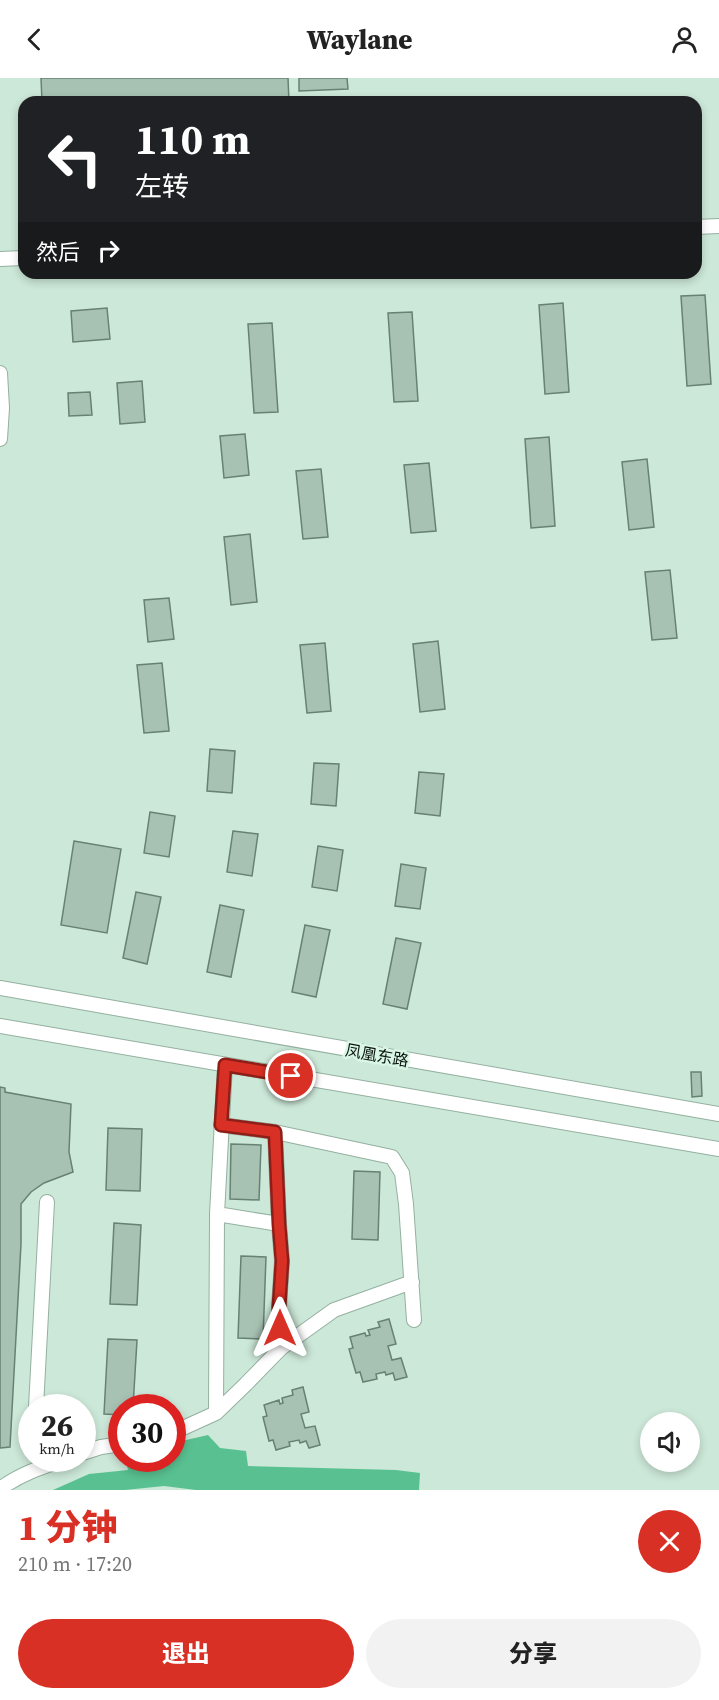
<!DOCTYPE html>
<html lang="zh">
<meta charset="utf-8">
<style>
body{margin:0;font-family:"Source Serif 4","Noto Sans SC",serif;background:#f2f2f2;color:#222;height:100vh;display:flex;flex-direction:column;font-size:22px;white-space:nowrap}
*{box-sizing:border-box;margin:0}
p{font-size:20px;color:#767676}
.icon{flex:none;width:33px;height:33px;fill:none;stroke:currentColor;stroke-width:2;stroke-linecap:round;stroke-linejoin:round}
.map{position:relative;height:1412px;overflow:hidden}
.side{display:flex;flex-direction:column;background:#fff;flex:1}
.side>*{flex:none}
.hud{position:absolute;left:18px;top:18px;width:684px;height:183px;border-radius:18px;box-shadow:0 3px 9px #0003;background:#202124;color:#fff;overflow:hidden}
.tools{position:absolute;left:640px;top:1334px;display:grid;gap:12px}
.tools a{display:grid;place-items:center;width:60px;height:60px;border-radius:50%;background:#fff;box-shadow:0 3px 9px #0003;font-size:30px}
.speed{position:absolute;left:18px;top:1316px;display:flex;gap:12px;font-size:30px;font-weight:700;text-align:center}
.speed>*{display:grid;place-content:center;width:78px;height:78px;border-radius:50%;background:#fff;box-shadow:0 3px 9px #0003;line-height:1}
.speed small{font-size:15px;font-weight:400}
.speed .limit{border:9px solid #d22;background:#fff;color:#111}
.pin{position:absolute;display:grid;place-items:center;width:51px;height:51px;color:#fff;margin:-26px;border:3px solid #fff;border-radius:50%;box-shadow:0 2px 6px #0007}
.me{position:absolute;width:66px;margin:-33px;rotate:0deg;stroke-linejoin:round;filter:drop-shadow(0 0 4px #0008)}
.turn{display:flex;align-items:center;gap:21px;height:126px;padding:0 18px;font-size:27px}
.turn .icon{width:78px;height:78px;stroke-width:2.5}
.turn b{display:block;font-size:42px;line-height:51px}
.then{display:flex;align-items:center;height:57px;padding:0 18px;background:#0003;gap:12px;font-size:22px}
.round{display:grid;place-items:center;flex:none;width:63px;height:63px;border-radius:32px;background:#f2f2f2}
.head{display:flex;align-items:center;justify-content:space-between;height:102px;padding:0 18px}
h1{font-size:36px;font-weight:800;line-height:45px;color:#d93025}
.action{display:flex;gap:12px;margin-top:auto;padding:12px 18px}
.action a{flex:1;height:69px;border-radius:36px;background:#d93025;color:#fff;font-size:24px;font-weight:800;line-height:69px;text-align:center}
.action a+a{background:#f2f2f2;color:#222}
header{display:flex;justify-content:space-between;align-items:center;height:78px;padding:0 18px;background:#fff;font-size:27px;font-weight:800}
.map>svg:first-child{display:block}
.forest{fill:#59c191}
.building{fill:#a7c2b3;stroke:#678173;stroke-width:1.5}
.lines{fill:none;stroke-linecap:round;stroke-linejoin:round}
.minor-casing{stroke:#94b0a0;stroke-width:16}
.minor{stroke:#fff;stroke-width:14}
.route-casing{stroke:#8d1f18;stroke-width:15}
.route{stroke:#d93025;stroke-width:10}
.labels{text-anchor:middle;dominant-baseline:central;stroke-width:5;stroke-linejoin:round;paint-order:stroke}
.street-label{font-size:16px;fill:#09130e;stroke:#d9f6e5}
</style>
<header><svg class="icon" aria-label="back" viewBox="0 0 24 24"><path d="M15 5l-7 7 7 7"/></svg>Waylane<svg class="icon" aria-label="person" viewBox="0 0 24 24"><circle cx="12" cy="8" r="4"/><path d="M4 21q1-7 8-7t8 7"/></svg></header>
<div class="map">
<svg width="719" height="1412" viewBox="0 0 719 1412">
<rect width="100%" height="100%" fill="#cce8d8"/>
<path class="forest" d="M 208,1357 L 220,1370 L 246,1373 L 248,1388 L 396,1392 L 420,1395 L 419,1412 L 196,1412 L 164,1408 L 125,1412 L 53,1412 L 89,1396 L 128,1392 L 125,1380 L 172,1380 L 173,1365 Z"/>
<path class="building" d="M 41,0 L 288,0 L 289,24 L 42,24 Z
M 299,0 L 347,0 L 348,11 L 299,13 Z
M 705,217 L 711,306 L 687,308 L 681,218 Z
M 563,225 L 569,314 L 545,316 L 539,227 Z
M 107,230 L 110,261 L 73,264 L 71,233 Z
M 412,234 L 418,323 L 394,324 L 388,235 Z
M 272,245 L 278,334 L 254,335 L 248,246 Z
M 142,303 L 145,344 L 120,346 L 117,305 Z
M 90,314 L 92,337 L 69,338 L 68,315 Z
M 245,356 L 249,397 L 224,400 L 220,358 Z
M 549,359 L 555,448 L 531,450 L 525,361 Z
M 647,381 L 654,449 L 629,452 L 622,384 Z
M 429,385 L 436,453 L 411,455 L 404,387 Z
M 321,391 L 328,459 L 303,461 L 296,393 Z
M 250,456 L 257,524 L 231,527 L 224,459 Z
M 670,492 L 677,560 L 652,562 L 645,494 Z
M 169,520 L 174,561 L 148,564 L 144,522 Z
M 438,563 L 445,631 L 420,634 L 413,566 Z
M 325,565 L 331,633 L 307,635 L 300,567 Z
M 162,585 L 169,653 L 144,655 L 137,587 Z
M 210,671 L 235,673 L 232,715 L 207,713 Z
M 314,685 L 339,686 L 336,728 L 311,726 Z
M 419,694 L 444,696 L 440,738 L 415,735 Z
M 150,734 L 175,738 L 169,779 L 144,775 Z
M 233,753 L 258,756 L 252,798 L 227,794 Z
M 74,763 L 121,771 L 107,855 L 61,847 Z
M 318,768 L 343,772 L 337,813 L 312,809 Z
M 401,786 L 426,790 L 420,831 L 395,828 Z
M 136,814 L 161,819 L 147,886 L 123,880 Z
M 220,827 L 244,832 L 231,899 L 207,894 Z
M 305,847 L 330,852 L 316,919 L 292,914 Z
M 396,860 L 421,865 L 407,931 L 383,926 Z
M 691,994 L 701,994 L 702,1018 L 692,1019 Z
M 0,1009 L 5,1010 L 5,1014 L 71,1026 L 69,1074 L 73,1094 L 44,1105 L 31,1114 L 21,1126 L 21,1166 L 10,1369 L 0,1370 Z
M 108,1050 L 142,1051 L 140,1113 L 106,1112 Z
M 231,1066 L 261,1067 L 259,1122 L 230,1121 Z
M 354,1093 L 380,1094 L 378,1162 L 352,1161 Z
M 114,1145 L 141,1147 L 137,1227 L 110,1226 Z
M 241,1178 L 266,1179 L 263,1261 L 238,1260 Z
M 389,1241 L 396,1266 L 388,1268 L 392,1282 L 401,1280 L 407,1299 L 395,1302 L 393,1295 L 386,1297 L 385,1294 L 376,1296 L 377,1301 L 363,1304 L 360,1294 L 356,1295 L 349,1271 L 353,1270 L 350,1259 L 365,1255 L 366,1258 L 370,1257 L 368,1252 L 380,1249 L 378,1244 Z
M 108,1261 L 137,1262 L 133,1329 L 122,1329 L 122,1337 L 104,1336 Z
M 303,1309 L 309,1334 L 301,1336 L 305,1350 L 315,1348 L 320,1367 L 309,1370 L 306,1363 L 300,1365 L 299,1362 L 289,1364 L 290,1368 L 276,1372 L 273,1362 L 269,1363 L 263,1339 L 267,1338 L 264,1327 L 279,1322 L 280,1326 L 283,1325 L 282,1320 L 293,1317 L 292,1312 Z"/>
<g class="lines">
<g class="minor-casing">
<path id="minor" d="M 696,149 L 719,148
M 0,181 L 24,180
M 0,295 L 2,330 L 0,361
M 0,910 L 719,1036
M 0,948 L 719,1071
M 221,1047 L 275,1054 L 392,1079 L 402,1095 L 406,1126 L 414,1242
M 275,1054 L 279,1146 L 282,1183 L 279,1229 L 281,1270 L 334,1232 L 412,1204
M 217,1136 L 279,1146
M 36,1329 L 47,1124
M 216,1335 L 246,1306 L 281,1270
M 172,1355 L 216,1335 L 217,1136 L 225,987
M 82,1375 L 101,1369 L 122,1366
M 0,1411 C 21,1395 45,1388 69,1380"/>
</g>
<use href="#minor" class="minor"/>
</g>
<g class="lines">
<g class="route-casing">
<path id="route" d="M 280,1250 L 279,1229 L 282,1183 L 279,1146 L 275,1054 L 221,1047 L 225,987 L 291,998"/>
</g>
<use href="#route" class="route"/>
</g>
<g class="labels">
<g class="street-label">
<text transform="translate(377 977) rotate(10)">凤凰东路</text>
</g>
</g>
</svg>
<div class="tools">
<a><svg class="icon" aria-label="sound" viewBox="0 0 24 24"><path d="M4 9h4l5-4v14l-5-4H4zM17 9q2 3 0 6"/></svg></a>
</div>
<div class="speed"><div>26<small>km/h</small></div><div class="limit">30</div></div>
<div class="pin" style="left:291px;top:998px;background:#d93025"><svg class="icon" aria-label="arrive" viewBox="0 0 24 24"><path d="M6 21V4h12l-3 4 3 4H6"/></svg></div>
<svg class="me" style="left:280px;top:1250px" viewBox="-20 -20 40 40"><path d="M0-17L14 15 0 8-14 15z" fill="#d93025" stroke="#fff" stroke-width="4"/></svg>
<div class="hud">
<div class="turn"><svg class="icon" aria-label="left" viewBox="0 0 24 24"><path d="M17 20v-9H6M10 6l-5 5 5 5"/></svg><div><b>110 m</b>左转</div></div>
<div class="then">然后<svg class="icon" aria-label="right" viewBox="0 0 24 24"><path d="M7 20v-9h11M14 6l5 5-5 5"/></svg></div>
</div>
</div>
<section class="side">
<div class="head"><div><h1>1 分钟</h1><p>210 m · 17:20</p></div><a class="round" style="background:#d93025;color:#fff"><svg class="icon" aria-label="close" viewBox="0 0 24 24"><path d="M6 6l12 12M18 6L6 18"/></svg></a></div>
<div class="action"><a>退出</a><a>分享</a></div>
</section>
